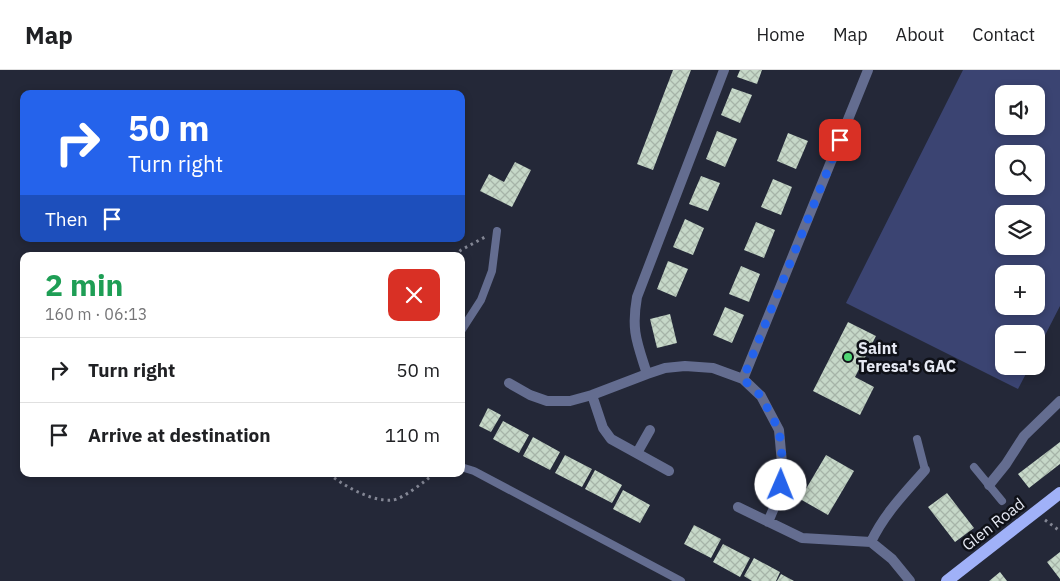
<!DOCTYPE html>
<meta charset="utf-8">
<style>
body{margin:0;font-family:"IBM Plex Sans",sans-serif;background:#f6f6f6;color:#202124;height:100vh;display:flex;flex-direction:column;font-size:19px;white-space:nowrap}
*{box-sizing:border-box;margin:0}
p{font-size:16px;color:#757577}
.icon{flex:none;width:28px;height:28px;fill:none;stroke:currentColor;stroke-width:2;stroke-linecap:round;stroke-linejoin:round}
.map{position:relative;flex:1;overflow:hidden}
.side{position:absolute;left:20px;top:182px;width:445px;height:225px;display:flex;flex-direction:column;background:#fff;border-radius:10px;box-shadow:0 2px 8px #0003}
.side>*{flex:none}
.top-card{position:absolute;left:20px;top:20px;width:445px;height:152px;border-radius:10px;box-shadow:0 2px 8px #0003;background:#2563eb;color:#fff;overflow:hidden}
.fabs{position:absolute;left:995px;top:15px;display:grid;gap:10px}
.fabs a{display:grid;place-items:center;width:50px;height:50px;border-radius:10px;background:#fff;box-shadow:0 2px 8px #0003;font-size:25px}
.pin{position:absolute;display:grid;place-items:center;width:42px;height:42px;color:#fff;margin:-21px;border-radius:10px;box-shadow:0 2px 8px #0006}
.me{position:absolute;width:55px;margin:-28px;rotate:1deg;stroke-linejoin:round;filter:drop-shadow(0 0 4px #0008)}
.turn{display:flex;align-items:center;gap:18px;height:105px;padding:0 25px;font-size:22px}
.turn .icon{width:65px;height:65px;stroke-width:2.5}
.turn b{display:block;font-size:35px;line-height:42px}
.then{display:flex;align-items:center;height:48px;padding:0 25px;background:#0003;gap:10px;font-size:19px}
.round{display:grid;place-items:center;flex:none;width:52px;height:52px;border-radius:10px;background:#f6f6f6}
.summary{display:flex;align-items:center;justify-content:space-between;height:85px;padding:0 25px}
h1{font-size:30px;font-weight:800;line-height:38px;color:#1e9e55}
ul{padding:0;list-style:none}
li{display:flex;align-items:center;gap:15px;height:65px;padding:0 25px;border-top:1px solid #e0e0e0}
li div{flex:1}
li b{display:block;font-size:19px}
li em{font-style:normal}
header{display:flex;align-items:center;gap:30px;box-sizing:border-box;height:70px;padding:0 25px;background:#fff;border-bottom:1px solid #e0e0e0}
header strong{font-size:24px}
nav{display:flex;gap:28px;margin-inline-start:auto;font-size:18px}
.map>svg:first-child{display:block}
.pitch{fill:#3b4472;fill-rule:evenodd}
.building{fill:url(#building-cross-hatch)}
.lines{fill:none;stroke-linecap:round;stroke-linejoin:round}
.path{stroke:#838694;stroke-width:3;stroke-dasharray:2.5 4;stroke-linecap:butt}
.service{stroke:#646d90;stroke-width:8}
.minor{stroke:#646d90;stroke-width:10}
.primary{stroke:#a0b1f8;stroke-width:12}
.route{stroke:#2563eb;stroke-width:9;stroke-dasharray:0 16.2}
.poi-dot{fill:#50d674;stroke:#0f1118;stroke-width:2}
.labels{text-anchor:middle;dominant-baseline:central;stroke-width:5;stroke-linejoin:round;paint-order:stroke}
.poi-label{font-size:16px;font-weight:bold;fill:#e6e9f3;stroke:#0f1118;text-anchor:start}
.street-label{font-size:16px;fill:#e6e9f3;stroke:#0f1118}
</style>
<header>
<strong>Map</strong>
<nav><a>Home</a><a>Map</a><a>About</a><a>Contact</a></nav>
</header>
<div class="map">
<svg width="1060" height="511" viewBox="0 0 1060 511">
<defs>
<pattern id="building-cross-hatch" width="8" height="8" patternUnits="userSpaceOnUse" patternTransform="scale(1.25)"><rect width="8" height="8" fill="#c6d8c8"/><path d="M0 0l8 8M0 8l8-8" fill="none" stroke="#a6b4a8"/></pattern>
</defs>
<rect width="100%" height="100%" fill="#242838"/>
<path class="pitch" d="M 963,0 L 1060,0 L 1060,236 L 1036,283 L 1036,264 L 1004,264 L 1004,296 L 1030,296 L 1018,319 L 846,233 ZM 1004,24 L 1036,24 L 1036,56 L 1004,56 ZM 1004,84 L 1036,84 L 1036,116 L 1004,116 ZM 1004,144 L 1036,144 L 1036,176 L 1004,176 ZM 1004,204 L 1036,204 L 1036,236 L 1004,236 Z"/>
<path class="building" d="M 673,0 L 691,0 L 653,100 L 637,94 Z
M 740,0 L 762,0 L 757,14 L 737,7 Z
M 732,18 L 752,25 L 740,53 L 721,45 Z
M 717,61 L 737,69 L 725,97 L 706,89 Z
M 788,63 L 808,71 L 796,99 L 777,91 Z
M 515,92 L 531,100 L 512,137 L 480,121 L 489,104 L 504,112 Z
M 701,106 L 720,113 L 708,141 L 689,134 Z
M 773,109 L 792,117 L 781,145 L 761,137 Z
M 685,149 L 704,158 L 693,185 L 673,177 Z
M 756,152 L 775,160 L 764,188 L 744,180 Z
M 668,191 L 688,199 L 676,227 L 657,219 Z
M 741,196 L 760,204 L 749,232 L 729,224 Z
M 725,237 L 744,245 L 732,273 L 713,265 Z
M 670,244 L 677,273 L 657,278 L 650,249 Z
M 848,252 L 876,266 L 855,307 L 874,317 L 860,345 L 813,321 Z
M 488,338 L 501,345 L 491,362 L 479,356 Z
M 503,351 L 529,365 L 519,383 L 493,369 Z
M 533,367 L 560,382 L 550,400 L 523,386 Z
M 1060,372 L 1060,394 L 1029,418 L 1018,404 Z
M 565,385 L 592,399 L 582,417 L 555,403 Z
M 826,385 L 854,401 L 828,445 L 800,429 Z
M 595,400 L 622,415 L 612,433 L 585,419 Z
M 623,420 L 650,435 L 640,453 L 613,439 Z
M 947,423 L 974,458 L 955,472 L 928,437 Z
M 694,455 L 721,469 L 711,488 L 684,474 Z
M 723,474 L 750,488 L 740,507 L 713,492 Z
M 1060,482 L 1060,509 L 1047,492 Z
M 754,488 L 780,502 L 776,511 L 752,511 L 744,506 Z
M 1000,502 L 1007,511 L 989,511 Z
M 781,504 L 794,511 L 777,511 Z"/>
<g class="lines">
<path class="path" d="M 455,186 L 461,180 L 485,167
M 329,404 C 344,416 372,432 392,430 C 402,430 426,410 434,404
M 1045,450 L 1060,461"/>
<path class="service" d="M 461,261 L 481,230 L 492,201 L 497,161
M 917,369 L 925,400
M 461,397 L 474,401 L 681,511
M 974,397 L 1002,431"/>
<path class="minor" d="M 647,304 C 637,272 631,261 637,227 L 724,0
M 743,309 L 868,0
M 509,313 L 530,325 L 547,331 L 570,331 L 592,325 L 647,304 L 665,298 L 685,296 L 713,298 L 743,309 L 761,326 L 779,360 L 783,404 L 779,426 L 768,452
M 592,325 L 603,358 L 611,369 L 669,401
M 637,383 L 650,360
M 989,415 L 1006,394 L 1024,366 L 1060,331
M 738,437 L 802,468 L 871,472 L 892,489 L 910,511
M 871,472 C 884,444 905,423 925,400"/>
<path class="primary" d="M 947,511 L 1060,423"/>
</g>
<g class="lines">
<path class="route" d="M 781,415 L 784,404 L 779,360 L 761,326 L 743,309 L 840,70"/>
</g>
<circle class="poi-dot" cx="848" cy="287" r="5"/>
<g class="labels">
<g class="poi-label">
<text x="858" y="278">Saint<tspan x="858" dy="18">Teresa's GAC</tspan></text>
</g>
<g class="street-label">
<text transform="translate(993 454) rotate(-38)">Glen Road</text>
</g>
</g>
</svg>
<div class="fabs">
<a><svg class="icon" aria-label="sound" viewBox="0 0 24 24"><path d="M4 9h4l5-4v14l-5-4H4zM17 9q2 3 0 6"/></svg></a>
<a><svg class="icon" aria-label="search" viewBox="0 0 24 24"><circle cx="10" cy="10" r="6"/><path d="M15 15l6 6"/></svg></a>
<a><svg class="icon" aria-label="layers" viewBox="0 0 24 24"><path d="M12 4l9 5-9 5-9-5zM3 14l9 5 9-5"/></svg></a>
<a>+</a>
<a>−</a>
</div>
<div class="pin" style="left:840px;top:70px;background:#d93025"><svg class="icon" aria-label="arrive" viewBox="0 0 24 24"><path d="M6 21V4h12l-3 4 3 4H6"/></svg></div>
<svg class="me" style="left:781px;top:415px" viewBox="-20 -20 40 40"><circle r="19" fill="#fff"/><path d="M0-13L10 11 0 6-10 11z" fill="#2563eb"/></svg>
<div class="top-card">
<div class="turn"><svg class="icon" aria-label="right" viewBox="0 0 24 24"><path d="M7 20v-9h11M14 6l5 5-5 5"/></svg><div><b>50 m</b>Turn right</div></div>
<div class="then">Then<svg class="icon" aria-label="arrive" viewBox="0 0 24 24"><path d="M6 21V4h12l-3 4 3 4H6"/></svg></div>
</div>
<section class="side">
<div class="summary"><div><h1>2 min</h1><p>160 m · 06:13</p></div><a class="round" style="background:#d93025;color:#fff"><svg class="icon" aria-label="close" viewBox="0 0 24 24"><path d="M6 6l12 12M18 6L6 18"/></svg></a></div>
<ul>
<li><svg class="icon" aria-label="right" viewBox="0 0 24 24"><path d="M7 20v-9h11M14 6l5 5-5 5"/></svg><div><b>Turn right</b></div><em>50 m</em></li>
<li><svg class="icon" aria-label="arrive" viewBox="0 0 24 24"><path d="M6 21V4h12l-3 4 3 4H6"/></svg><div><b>Arrive at destination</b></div><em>110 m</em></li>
</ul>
</section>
</div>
